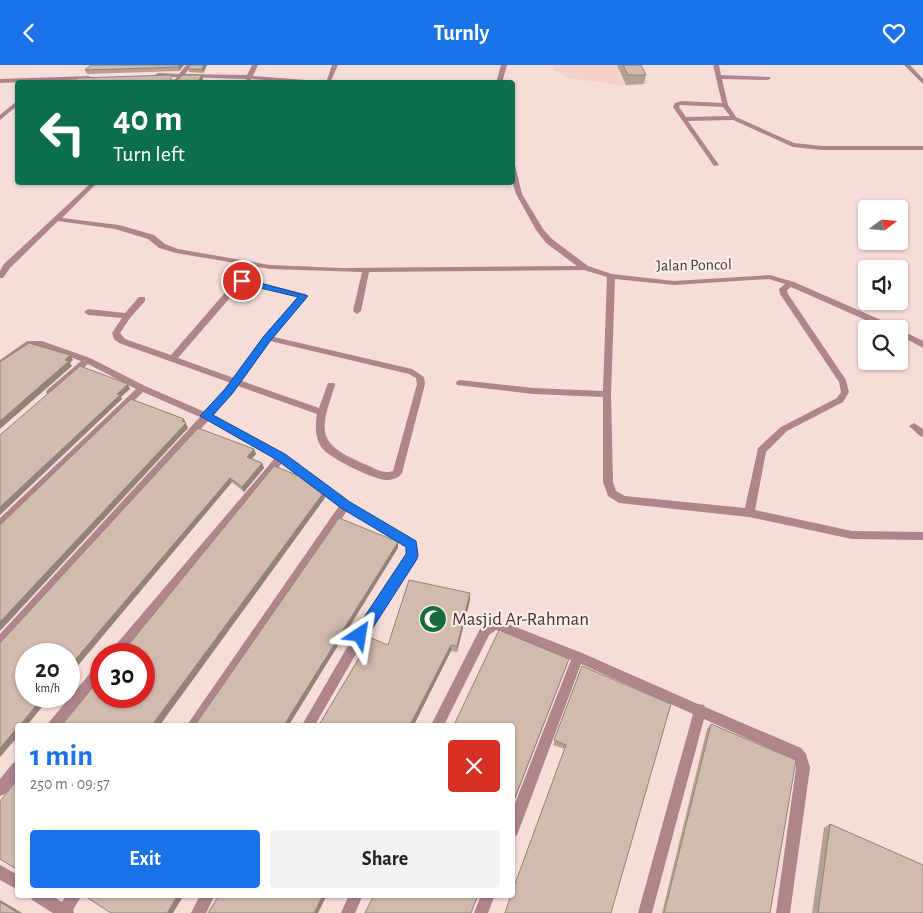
<!DOCTYPE html>
<meta charset="utf-8">
<style>
body{margin:0;font-family:"Alegreya Sans",sans-serif;background:#f2f2f2;color:#202124;height:100vh;display:flex;flex-direction:column;font-size:19px;white-space:nowrap}
*{box-sizing:border-box;margin:0}
p{font-size:16px;color:#757577}
.icon{flex:none;width:28px;height:28px;fill:none;stroke:currentColor;stroke-width:2;stroke-linecap:round;stroke-linejoin:round}
.map{position:relative;flex:1;overflow:hidden}
.side{position:absolute;left:15px;top:658px;width:500px;height:175px;display:flex;flex-direction:column;background:#fff;border-radius:5px;box-shadow:0 1px 4px #0004}
.side>*{flex:none}
.guide{position:absolute;left:15px;top:15px;width:500px;height:105px;border-radius:5px;box-shadow:0 1px 4px #0004;background:#0b6e4f;color:#fff;overflow:hidden}
.needle{width:32px;rotate:74deg}
.controls{position:absolute;left:858px;top:135px;display:grid;gap:10px}
.controls a{display:grid;place-items:center;width:50px;height:50px;border-radius:5px;background:#fff;box-shadow:0 1px 4px #0004;font-size:25px}
.speed{position:absolute;left:15px;top:578px;display:flex;gap:10px;font-size:25px;font-weight:700;text-align:center}
.speed>*{display:grid;place-content:center;width:65px;height:65px;border-radius:50%;background:#fff;box-shadow:0 1px 4px #0004;line-height:1}
.speed small{font-size:12px;font-weight:400}
.speed .limit{border:8px solid #d22;background:#fff;color:#111}
.pin{position:absolute;display:grid;place-items:center;width:42px;height:42px;color:#fff;margin:-21px;border:2px solid #fff;border-radius:50%;box-shadow:0 1px 5px #0007}
.me{position:absolute;width:55px;margin:-28px;rotate:33deg;stroke-linejoin:round;filter:drop-shadow(0 0 4px #0008)}
.turn{display:flex;align-items:center;gap:18px;height:105px;padding:0 15px;font-size:22px}
.turn .icon{width:65px;height:65px;stroke-width:2.5}
.turn b{display:block;font-size:35px;line-height:42px}
.round{display:grid;place-items:center;flex:none;width:52px;height:52px;border-radius:5px;background:#f2f2f2}
.head{display:flex;align-items:center;justify-content:space-between;height:85px;padding:0 15px}
h1{font-size:30px;font-weight:600;line-height:38px;color:#1a73e8}
.button{display:flex;gap:10px;margin-top:auto;padding:10px 15px}
.button a{flex:1;height:58px;border-radius:5px;background:#1a73e8;color:#fff;font-size:20px;font-weight:600;line-height:58px;text-align:center}
.button a+a{background:#f2f2f2;color:#202124}
header{display:flex;justify-content:space-between;align-items:center;height:65px;padding:0 15px;background:#1a73e8;color:#fff;font-size:22px;font-weight:600}
.map>svg:first-child{display:block}
.built{fill:#f4d1ca}
.lines{fill:none;stroke-linecap:round;stroke-linejoin:round}
.service{fill:#af848b;fill-rule:evenodd}
.minor{fill:#af848b;fill-rule:evenodd}
.wall{fill:#b3a195}
.shaded-wall{fill:#928379}
.building{fill:#d0bbad;stroke:#928379}
.route{fill:#1a73e8;stroke:#114b97}
.labels{text-anchor:middle;dominant-baseline:central;stroke-width:4.5;stroke-linejoin:round;paint-order:stroke}
.far-street-label{font-size:16px;fill:#423836;stroke:#fdede9}
.poi-label{font-size:19px;fill:#423836;stroke:#fdede9;text-anchor:start}
</style>
<header><svg class="icon" aria-label="back" viewBox="0 0 24 24"><path d="M15 5l-7 7 7 7"/></svg>Turnly<svg class="icon" aria-label="heart" viewBox="0 0 24 24"><path d="M12 20l-8-8c-3-5 5-10 8-4 3-6 11-1 8 4z"/></svg></header>
<div class="map">
<svg width="923" height="848" viewBox="0 0 923 848">
<rect width="100%" height="100%" fill="#f7ddd7"/>
<path class="built" d="M 552,0 L 639,0 L 649,19 L 628,21 L 569,13 L 554,5 Z"/>
<g class="lines">
<path class="service" d="M 332,0 L 338,0 L 330,18 L 326,18 Z"/>
<path class="minor" d="M 186,0 L 192,0 L 185,9 L 247,10 L 252,0 L 258,0 L 253,11 L 345,18 L 309,18 L 251,14 L 249,18 L 245,18 L 246,14 L 182,12 L 178,18 L 173,18 L 177,12 L 158,12 L 155,10 L 158,8 L 179,9 Z
M 501,0 L 507,0 L 502,18 L 496,18 Z
M 713,0 L 719,0 L 721,10 L 770,12 L 771,13 L 768,15 L 722,14 L 728,40 L 736,52 L 794,78 L 822,81 L 923,81 L 923,85 L 822,85 L 793,82 L 733,55 L 688,56 L 719,100 L 714,101 L 673,42 L 675,38 L 681,36 L 722,38 ZM 680,40 L 723,42 L 730,51 L 686,52 L 679,42 Z
M 904,0 L 910,0 L 923,14 L 923,19 Z
M 89,11 L 92,13 L 91,14 L 0,18 L 0,14 Z
M 18,35 L 18,40 L 0,55 L 0,50 Z
M 512,98 L 515,100 L 522,129 L 543,164 L 552,174 L 588,201 L 612,209 L 674,216 L 770,210 L 794,217 L 897,262 L 898,264 L 886,264 L 791,222 L 787,225 L 788,229 L 846,315 L 849,327 L 843,337 L 787,366 L 766,387 L 755,445 L 852,466 L 923,467 L 923,475 L 852,474 L 749,452 L 619,438 L 608,431 L 603,417 L 603,332 L 533,329 L 457,320 L 456,318 L 457,316 L 460,315 L 533,323 L 603,326 L 607,212 L 584,205 L 369,207 L 361,246 L 357,249 L 353,246 L 362,207 L 270,204 L 176,188 L 159,183 L 148,174 L 115,164 L 58,156 L 10,203 L 3,213 L 0,213 L 0,206 L 4,199 L 91,118 L 97,118 L 62,153 L 119,160 L 154,170 L 165,179 L 178,184 L 270,200 L 342,203 L 577,201 L 546,178 L 536,165 L 516,129 L 512,116 ZM 615,214 L 674,220 L 769,214 L 785,219 L 779,224 L 780,229 L 839,317 L 841,327 L 837,333 L 781,362 L 758,383 L 745,443 L 625,431 L 616,426 L 613,417 L 611,329 Z
M 245,214 L 306,229 L 307,231 L 274,272 L 412,304 L 424,312 L 425,319 L 402,408 C 398,414 392,415 385,415 C 373,414 329,393 322,383 C 315,373 315,362 317,349 L 238,321 L 213,351 L 284,389 L 349,437 L 416,477 L 417,490 L 416,493 L 364,575 L 315,660 L 302,660 L 356,567 L 407,489 L 407,482 L 347,446 L 200,660 L 187,660 L 339,441 L 282,398 L 122,589 L 108,589 L 275,393 L 208,356 L 4,581 L 0,582 L 0,569 L 200,352 L 143,327 L 4,462 L 0,463 L 0,453 L 136,324 L 88,299 L 53,329 L 47,329 L 46,327 L 47,325 L 81,296 L 41,282 L 32,281 L 0,302 L 0,295 L 27,276 L 42,276 L 90,293 L 145,321 L 205,347 L 231,318 L 119,278 L 114,274 L 112,268 L 122,253 L 88,250 L 84,247 L 88,244 L 125,248 L 139,232 L 145,232 L 145,236 L 130,253 L 120,268 L 125,274 L 171,290 L 235,216 ZM 245,218 L 298,232 L 265,271 L 234,313 L 178,293 L 241,220 ZM 270,276 L 409,309 L 416,313 L 417,319 L 393,406 C 383,410 373,402 364,399 C 315,378 320,366 335,320 L 334,318 L 328,318 L 319,343 L 242,316 Z
M 899,264 L 923,276 L 923,283 L 899,270 Z
M 914,358 L 923,364 L 923,372 L 920,371 L 909,361 Z
M 495,554 L 582,588 L 698,639 L 704,640 L 705,642 L 801,683 L 806,689 L 810,703 L 790,848 L 776,848 L 796,703 L 795,697 L 791,693 L 704,654 L 652,848 L 638,848 L 693,649 L 581,599 L 519,765 L 517,770 L 512,772 L 512,746 L 571,595 L 496,565 L 489,570 L 444,660 L 431,660 L 481,562 Z
M 101,598 L 101,613 L 62,660 L 48,660 L 50,656 L 97,600 Z
M 18,697 L 18,714 L 5,729 L 0,731 L 0,714 L 13,698 Z
M 0,800 L 18,810 L 18,825 L 0,815 Z
M 30,830 L 51,830 L 62,837 L 66,830 L 82,830 L 73,845 L 74,848 L 53,848 L 32,835 Z
M 200,830 L 215,830 L 206,848 L 191,848 Z
M 349,830 L 363,830 L 355,848 L 341,848 Z
M 481,830 L 495,830 L 488,848 L 474,848 Z"/>
</g>
<path class="wall" d="M 91,0 L 184,0 L 179,6 L 87,9 L 85,5 Z
M 207,0 L 203,8 L 189,7 L 188,4 Z
M 617,0 L 641,0 L 646,10 L 644,19 L 626,20 Z
M 254,384 L 256,389 L 252,394 L 262,398 L 264,403 L 244,427 L 232,417 L 69,611 L 69,589 L 26,631 L 51,631 L 27,660 L 18,660 L 18,671 L 0,692 L 0,578 Z
M 470,528 L 470,535 L 457,587 L 451,586 L 388,580 Z
M 582,601 L 611,848 L 565,684 L 553,680 Z
M 711,659 L 770,848 L 662,848 L 707,664 Z
M 830,759 L 923,848 L 812,848 L 824,763 Z"/>
<path class="shaded-wall" d="M 180,0 L 184,0 L 179,6 L 178,2 Z
M 204,0 L 207,0 L 203,8 L 202,4 Z
M 202,10 L 203,15 L 201,18 L 197,18 Z
M 70,290 L 73,295 L 70,298 L 72,301 L 0,364 L 0,356 Z
M 128,319 L 130,324 L 121,332 L 122,334 L 0,450 L 0,442 Z
M 184,354 L 188,363 L 0,566 L 0,557 Z
M 254,384 L 256,389 L 249,397 L 247,392 Z
M 262,398 L 264,403 L 244,427 L 242,422 Z
M 230,413 L 232,417 L 69,611 L 69,602 Z
M 324,427 L 325,433 L 160,660 L 152,660 Z
M 398,477 L 398,483 L 289,660 L 284,660 Z
M 470,528 L 470,535 L 457,587 L 457,581 Z
M 451,580 L 451,586 L 414,660 L 410,660 Z
M 569,594 L 567,600 L 512,742 L 512,740 Z
M 44,631 L 51,631 L 27,660 L 20,660 Z
M 18,662 L 18,671 L 0,692 L 0,683 Z
M 178,830 L 184,830 L 173,848 L 167,848 Z
M 323,830 L 327,830 L 318,848 L 314,848 Z
M 0,835 L 22,848 L 18,848 L 0,837 Z"/>
<path class="building" d="M 91,0 L 180,0 L 178,2 L 85,5 Z
M 190,0 L 204,0 L 202,4 L 188,4 Z
M 623,0 L 641,0 L 646,10 L 628,10 Z
M 172,10 L 170,15 L 177,15 L 183,10 L 202,10 L 197,18 L 55,18 L 56,16 L 74,16 L 77,13 Z
M 29,278 L 70,290 L 65,295 L 69,296 L 0,356 L 0,297 Z
M 80,301 L 128,319 L 117,329 L 120,330 L 0,442 L 0,370 Z
M 131,334 L 184,354 L 182,356 L 186,358 L 0,557 L 0,459 L 1,459 Z
M 198,363 L 254,384 L 247,392 L 262,398 L 242,422 L 230,413 L 69,602 L 69,589 L 26,589 L 26,631 L 44,631 L 20,660 L 18,660 L 18,662 L 0,683 L 0,578 Z
M 274,401 L 307,414 L 324,427 L 152,660 L 62,660 L 101,612 L 101,631 L 144,631 L 144,589 L 121,589 Z
M 339,453 L 398,477 L 284,660 L 195,660 Z
M 409,515 L 470,528 L 457,581 L 451,580 L 410,660 L 319,660 L 371,573 L 388,580 Z
M 499,565 L 569,594 L 512,740 L 512,660 L 454,660 Z
M 582,601 L 671,639 L 611,848 L 505,848 L 511,830 L 512,830 L 512,827 L 566,680 L 554,675 Z
M 711,659 L 796,695 L 770,848 L 664,848 Z
M 18,714 L 18,805 L 0,794 L 0,736 Z
M 830,759 L 923,800 L 923,848 L 818,848 Z
M 83,830 L 178,830 L 167,848 L 111,848 Z
M 219,830 L 323,830 L 314,848 L 208,848 Z
M 374,830 L 478,830 L 471,848 L 365,848 Z
M 0,837 L 18,848 L 0,848 Z"/>
<path class="route" d="M 242,213 L 308,231 L 271,275 L 232,329 L 213,350 L 285,389 L 350,437 L 416,476 L 418,490 L 417,494 L 365,575 L 360,577 L 355,575 L 353,570 L 355,566 L 406,489 L 406,482 L 341,443 L 277,395 L 200,351 L 225,324 L 264,271 L 298,232 L 239,218 L 239,214 Z"/>
<defs>
<g id="mosque-disc" transform="scale(1.4375)"><circle r="9.5" fill="#186b3c" stroke="#fdede9"/><path d="M3.5-4.9A6 6 0 1 0 3.5 4.9A5 5 0 1 1 3.5-4.9Z" fill="#fff"/></g>
</defs>
<g fill-rule="evenodd">
<use href="#mosque-disc" x="433" y="554"/>
</g>
<g class="labels">
<g class="far-street-label">
<text transform="translate(694 200) rotate(-1)">Jalan Poncol</text>
</g>
<g class="poi-label">
<text x="452" y="554">Masjid Ar-Rahman</text>
</g>
</g>
</svg>
<div class="controls">
<a><svg class="needle" viewBox="-14 -14 28 28"><path d="M0-13l5 13h-10z" fill="#e53935"/><path d="M0 13l5-13h-10z" fill="#757577"/></svg></a>
<a><svg class="icon" aria-label="sound" viewBox="0 0 24 24"><path d="M4 9h4l5-4v14l-5-4H4zM17 9q2 3 0 6"/></svg></a>
<a><svg class="icon" aria-label="search" viewBox="0 0 24 24"><circle cx="10" cy="10" r="6"/><path d="M15 15l6 6"/></svg></a>
</div>
<div class="speed"><div>20<small>km/h</small></div><div class="limit">30</div></div>
<div class="pin" style="left:242px;top:216px;background:#d93025"><svg class="icon" aria-label="arrive" viewBox="0 0 24 24"><path d="M6 21V4h12l-3 4 3 4H6"/></svg></div>
<svg class="me" style="left:360px;top:570px" viewBox="-20 -20 40 40"><path d="M0-17L14 15 0 8-14 15z" fill="#1a73e8" stroke="#fff" stroke-width="4"/></svg>
<div class="guide">
<div class="turn"><svg class="icon" aria-label="left" viewBox="0 0 24 24"><path d="M17 20v-9H6M10 6l-5 5 5 5"/></svg><div><b>40 m</b>Turn left</div></div>
</div>
<section class="side">
<div class="head"><div><h1>1 min</h1><p>250 m · 09:57</p></div><a class="round" style="background:#d93025;color:#fff"><svg class="icon" aria-label="close" viewBox="0 0 24 24"><path d="M6 6l12 12M18 6L6 18"/></svg></a></div>
<div class="button"><a>Exit</a><a>Share</a></div>
</section>
</div>
